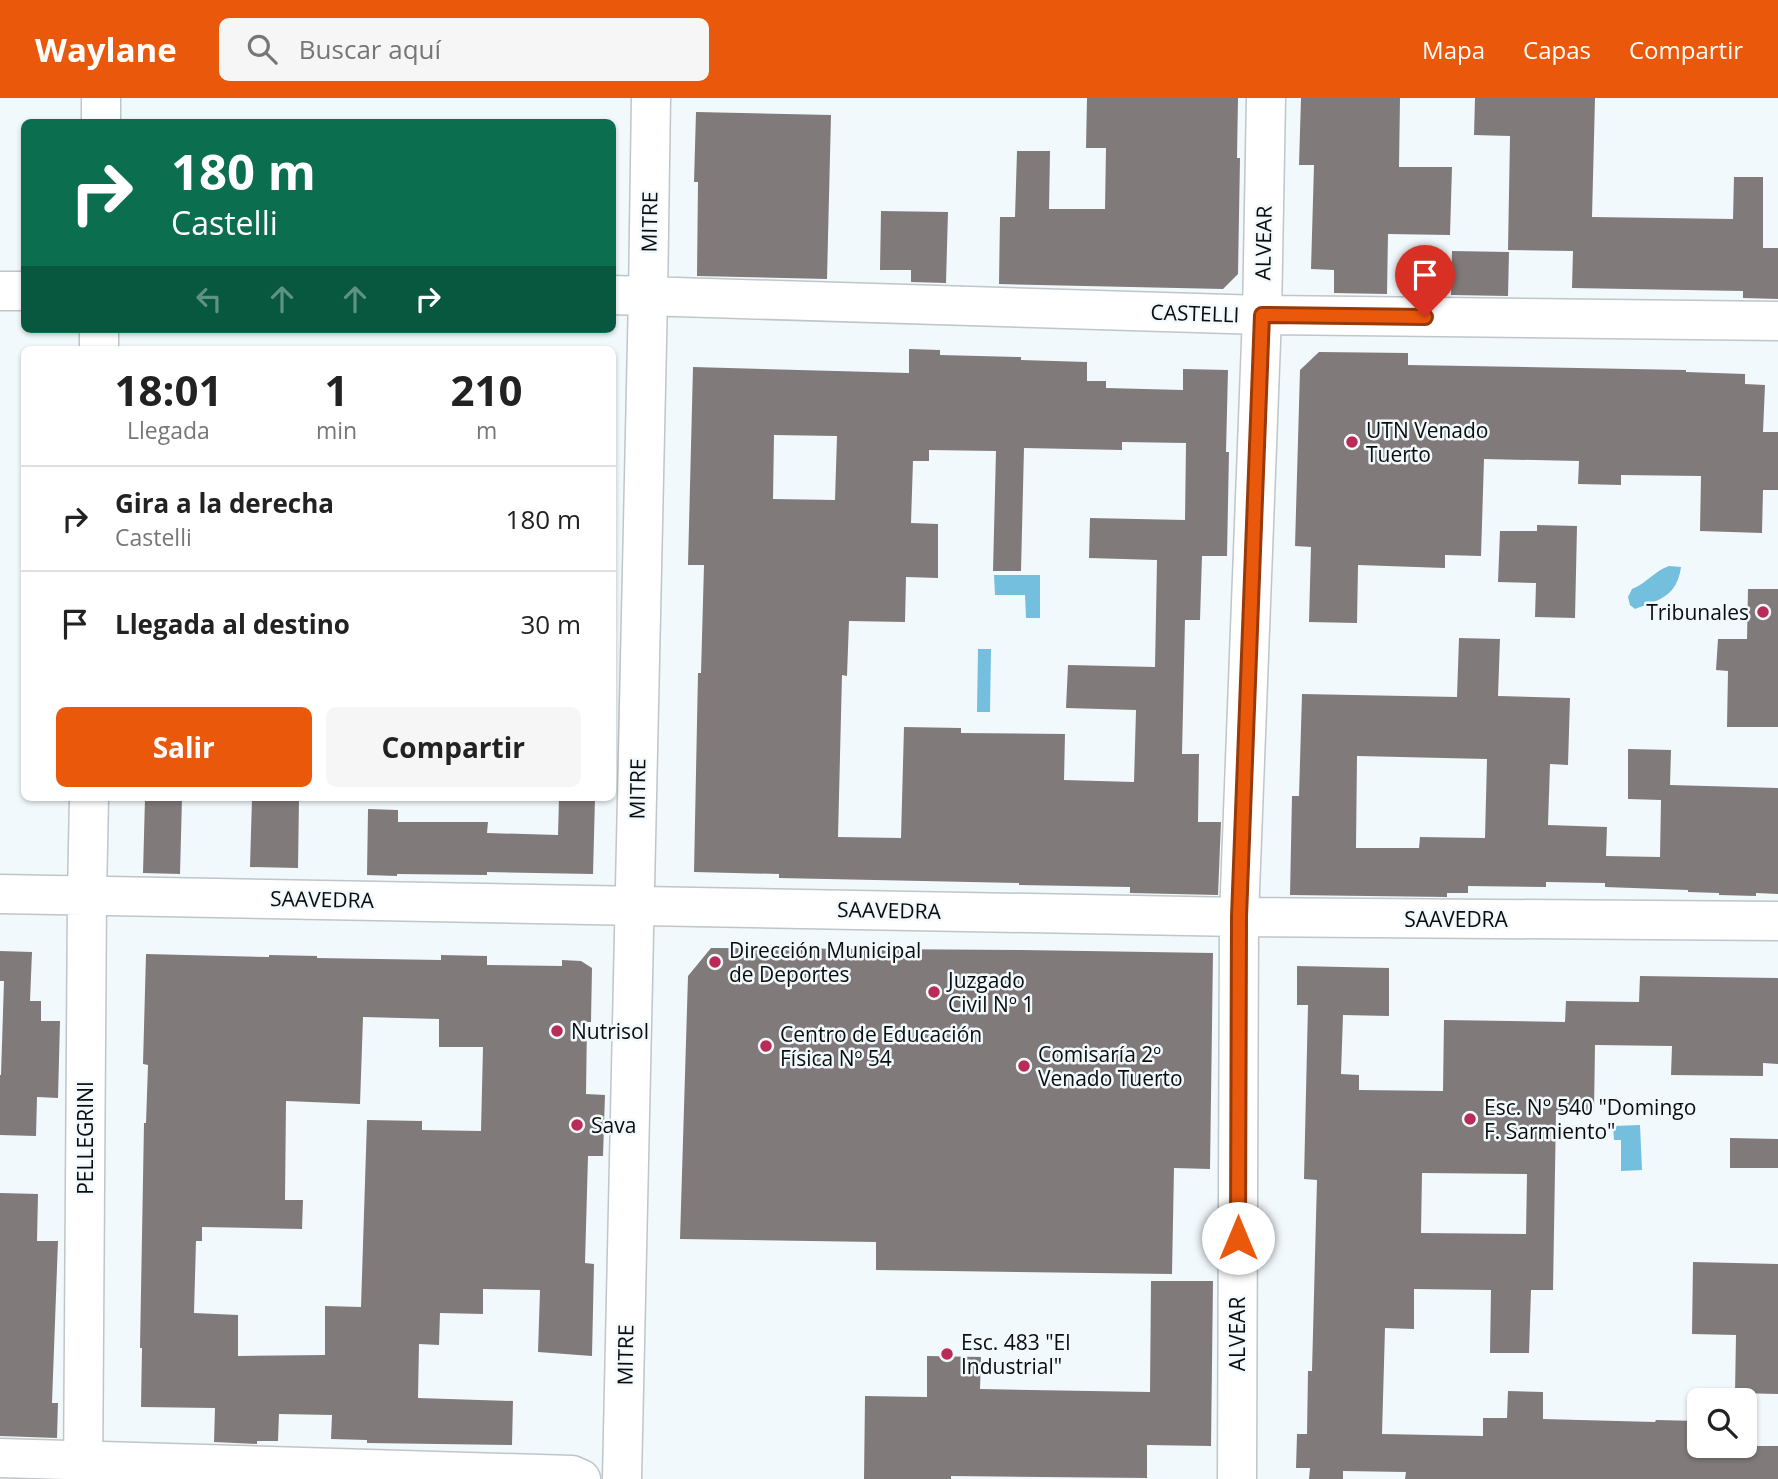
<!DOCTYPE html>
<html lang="es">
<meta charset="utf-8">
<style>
body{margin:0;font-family:"Open Sans",sans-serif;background:#f6f6f6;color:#222;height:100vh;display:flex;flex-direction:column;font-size:26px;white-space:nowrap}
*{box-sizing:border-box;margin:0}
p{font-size:23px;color:#767676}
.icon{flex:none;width:38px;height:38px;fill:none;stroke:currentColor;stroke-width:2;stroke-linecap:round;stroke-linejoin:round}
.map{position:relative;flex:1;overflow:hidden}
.side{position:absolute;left:21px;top:248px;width:595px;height:455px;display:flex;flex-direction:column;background:#fff;border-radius:10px;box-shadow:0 2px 5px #0004}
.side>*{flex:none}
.guide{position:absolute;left:21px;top:21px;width:595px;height:214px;border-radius:10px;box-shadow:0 2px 5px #0004;background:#0b6e4f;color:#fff;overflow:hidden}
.controls{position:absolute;left:1687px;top:1290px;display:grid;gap:14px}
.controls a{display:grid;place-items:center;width:70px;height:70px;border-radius:10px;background:#fff;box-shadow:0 2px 5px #0004;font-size:35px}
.pin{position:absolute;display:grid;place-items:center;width:60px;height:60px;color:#fff;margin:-72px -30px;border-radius:50% 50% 50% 0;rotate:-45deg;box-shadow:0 0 7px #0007}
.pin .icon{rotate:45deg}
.me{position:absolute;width:77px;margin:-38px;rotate:0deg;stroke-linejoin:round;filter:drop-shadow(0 0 5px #0008)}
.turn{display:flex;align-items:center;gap:24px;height:147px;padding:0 35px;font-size:32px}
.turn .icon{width:91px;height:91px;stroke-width:2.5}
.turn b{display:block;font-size:49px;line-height:60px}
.lanes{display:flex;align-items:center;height:66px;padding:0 35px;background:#0003;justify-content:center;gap:35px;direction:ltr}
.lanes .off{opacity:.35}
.eta{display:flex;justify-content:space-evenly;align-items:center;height:119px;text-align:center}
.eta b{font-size:42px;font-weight:700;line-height:49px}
.action{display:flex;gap:14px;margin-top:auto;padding:14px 35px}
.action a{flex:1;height:80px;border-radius:10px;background:#ea580c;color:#fff;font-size:28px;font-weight:700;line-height:80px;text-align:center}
.action a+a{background:#f6f6f6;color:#222}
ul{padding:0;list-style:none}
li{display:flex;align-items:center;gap:21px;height:105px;padding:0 35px;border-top:2px solid #e0e0e0}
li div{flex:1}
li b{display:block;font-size:26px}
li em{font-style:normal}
header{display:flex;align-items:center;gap:42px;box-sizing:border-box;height:98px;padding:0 35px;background:#ea580c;color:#fff}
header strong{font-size:33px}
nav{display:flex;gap:38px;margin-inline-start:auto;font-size:24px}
.search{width:490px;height:63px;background:#f6f6f6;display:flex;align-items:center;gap:18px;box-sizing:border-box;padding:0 24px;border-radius:10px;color:#767676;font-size:26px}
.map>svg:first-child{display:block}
.water{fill:#74bfdd}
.building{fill:#817a7b;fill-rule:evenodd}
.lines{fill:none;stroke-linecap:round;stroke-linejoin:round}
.minor-casing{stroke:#bfc5c8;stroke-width:41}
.major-casing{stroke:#bfc5c8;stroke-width:41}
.minor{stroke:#fff;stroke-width:38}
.major{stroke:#fff;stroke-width:38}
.route-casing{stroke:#983908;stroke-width:18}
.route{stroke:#ea580c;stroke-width:12}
.poi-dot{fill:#ba2b57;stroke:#f2f9fc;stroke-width:2.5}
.labels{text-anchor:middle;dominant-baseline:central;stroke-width:5;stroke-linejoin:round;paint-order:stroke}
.street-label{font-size:21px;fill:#0a0d0d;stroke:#f2f9fc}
.poi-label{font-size:21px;fill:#0a0d0d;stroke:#f2f9fc;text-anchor:start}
</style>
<header>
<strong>Waylane</strong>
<div class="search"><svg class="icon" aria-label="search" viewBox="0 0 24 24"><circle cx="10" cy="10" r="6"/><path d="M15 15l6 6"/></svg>Buscar aquí</div>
<nav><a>Mapa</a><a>Capas</a><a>Compartir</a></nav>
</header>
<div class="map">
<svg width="1778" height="1381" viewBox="0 0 1778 1381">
<rect width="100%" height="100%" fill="#f2f9fc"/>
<path class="water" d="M 1669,468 L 1681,469 C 1677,498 1660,502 1635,511 L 1630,507 L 1628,499 L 1632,491 C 1646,486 1654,473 1669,468 Z
M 994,477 L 1040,477 L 1040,520 L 1026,520 L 1025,497 L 995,497 Z
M 978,551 L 991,551 L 990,614 L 977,614 Z
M 1640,1027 L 1642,1072 L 1621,1073 L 1621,1042 L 1614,1042 L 1613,1028 Z"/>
<path class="building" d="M 1087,0 L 1238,0 L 1237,60 L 1240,60 L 1238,176 L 1223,191 L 999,186 L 1000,119 L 1015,119 L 1017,53 L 1050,53 L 1049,111 L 1105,111 L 1106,50 L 1086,50 Z
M 1301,0 L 1400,0 L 1399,69 L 1452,69 L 1450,137 L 1388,136 L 1387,196 L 1334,195 L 1334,172 L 1311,171 L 1314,67 L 1299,67 Z
M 1475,0 L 1595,0 L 1592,119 L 1733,121 L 1734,79 L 1763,79 L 1763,150 L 1778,150 L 1778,201 L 1743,200 L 1743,193 L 1572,190 L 1573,153 L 1508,152 L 1510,38 L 1474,37 Z
M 696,14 L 831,17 L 827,181 L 697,178 L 698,84 L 694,84 Z
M 881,113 L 948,114 L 946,185 L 911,184 L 911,172 L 880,172 Z
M 1452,153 L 1509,154 L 1508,198 L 1451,197 Z
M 909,251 L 940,252 L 940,257 L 1021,259 L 1021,262 L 1087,264 L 1087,283 L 1106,283 L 1106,290 L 1183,292 L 1183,271 L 1228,272 L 1226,354 L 1229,354 L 1227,458 L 1202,458 L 1200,522 L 1185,522 L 1182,656 L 1199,656 L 1198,724 L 1221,724 L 1218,797 L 1130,795 L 1130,789 L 1019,787 L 1019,785 L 779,780 L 779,776 L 694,774 L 698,575 L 701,575 L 704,467 L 688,467 L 693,269 L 909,275 ZM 774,337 L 837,338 L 835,402 L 773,401 ZM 1122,344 L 1186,345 L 1185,422 L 1090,420 L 1089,460 L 1157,462 L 1155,569 L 1068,567 L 1066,610 L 1136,612 L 1134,684 L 1064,682 L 1065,636 L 961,635 L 961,630 L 904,629 L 901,740 L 838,739 L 842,577 L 847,578 L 849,523 L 905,524 L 906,479 L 938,480 L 938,426 L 911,425 L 913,363 L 929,363 L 929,352 L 996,353 L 993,473 L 1021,473 L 1024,350 L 1122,352 Z
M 1319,254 L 1408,255 L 1408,267 L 1686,272 L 1686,274 L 1745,276 L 1745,286 L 1765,287 L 1763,334 L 1778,334 L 1778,392 L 1763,392 L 1762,435 L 1700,433 L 1701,378 L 1621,377 L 1621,387 L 1578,386 L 1579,363 L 1484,361 L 1481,458 L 1445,457 L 1445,470 L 1358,467 L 1357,525 L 1309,524 L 1311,449 L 1295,448 L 1300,272 Z
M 1537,427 L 1577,428 L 1575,520 L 1535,519 L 1536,485 L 1498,484 L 1500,433 L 1537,433 Z
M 1748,491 L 1778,491 L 1778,629 L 1727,629 L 1728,573 L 1716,572 L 1718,541 L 1747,541 Z
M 1459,540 L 1500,541 L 1498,598 L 1570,600 L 1568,667 L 1550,666 L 1548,727 L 1607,729 L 1606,758 L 1660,759 L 1661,702 L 1628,701 L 1628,651 L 1671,652 L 1670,687 L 1778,690 L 1778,796 L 1756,795 L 1756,798 L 1719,797 L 1719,795 L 1688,794 L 1688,792 L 1605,789 L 1605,785 L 1546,784 L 1546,789 L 1468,788 L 1468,795 L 1447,795 L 1447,799 L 1290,797 L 1292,698 L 1299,698 L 1302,596 L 1457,599 ZM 1357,658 L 1487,661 L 1485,740 L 1420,739 L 1419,750 L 1356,750 Z
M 145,700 L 182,700 L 180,776 L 143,775 Z
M 252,700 L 299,700 L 298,770 L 250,769 Z
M 559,700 L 595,700 L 593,776 L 487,774 L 487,777 L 397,776 L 397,778 L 367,777 L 368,711 L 398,712 L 398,724 L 488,724 L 487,735 L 558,737 Z
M 711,850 L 1022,852 L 1213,855 L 1210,1071 L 1174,1070 L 1172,1176 L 876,1172 L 876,1144 L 680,1141 L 688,878 Z
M 0,853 L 32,854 L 30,903 L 41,903 L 41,923 L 60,923 L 58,1000 L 37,999 L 36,1038 L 0,1037 L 0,977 L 1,977 L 4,883 L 0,883 Z
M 146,856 L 269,859 L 269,857 L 317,858 L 317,860 L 441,862 L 441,857 L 487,858 L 487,867 L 562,868 L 562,862 L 581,863 L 592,870 L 591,924 L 587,924 L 586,996 L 605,997 L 603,1058 L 588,1058 L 585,1165 L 594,1166 L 592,1258 L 538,1254 L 540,1192 L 483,1191 L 483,1216 L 440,1215 L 439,1247 L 419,1246 L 418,1300 L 513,1303 L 512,1347 L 367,1345 L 367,1342 L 331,1341 L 332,1317 L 279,1316 L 278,1343 L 257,1343 L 257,1346 L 214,1344 L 215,1310 L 141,1309 L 142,1250 L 140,1250 L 144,1025 L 146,1025 L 148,967 L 143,966 ZM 363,919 L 439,921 L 439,949 L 483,949 L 481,1033 L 422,1032 L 422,1023 L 367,1022 L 361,1209 L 325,1208 L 325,1257 L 238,1258 L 238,1217 L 194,1215 L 196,1143 L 202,1143 L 202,1129 L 302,1131 L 303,1102 L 285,1102 L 286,1003 L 360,1006 Z
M 1297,868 L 1389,870 L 1389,918 L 1343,917 L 1341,976 L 1359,977 L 1359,992 L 1443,993 L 1444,922 L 1565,924 L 1566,903 L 1639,904 L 1640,878 L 1778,880 L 1778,966 L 1763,965 L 1763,978 L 1671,977 L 1672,948 L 1595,947 L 1594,1014 L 1556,1013 L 1553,1192 L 1531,1192 L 1529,1255 L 1490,1255 L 1491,1192 L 1414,1191 L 1414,1231 L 1385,1230 L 1382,1336 L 1483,1338 L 1483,1320 L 1507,1320 L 1508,1293 L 1543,1294 L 1543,1321 L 1655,1324 L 1656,1322 L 1699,1323 L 1699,1348 L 1778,1348 L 1778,1381 L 1405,1381 L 1406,1374 L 1343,1373 L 1343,1381 L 1309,1381 L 1310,1370 L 1296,1370 L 1297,1336 L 1307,1336 L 1308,1273 L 1312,1273 L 1317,1082 L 1304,1081 L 1308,907 L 1297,907 ZM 1422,1075 L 1527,1076 L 1526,1136 L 1421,1135 Z
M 1730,1040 L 1778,1041 L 1778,1070 L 1730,1070 Z
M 0,1095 L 38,1096 L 37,1143 L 58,1143 L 52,1305 L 58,1305 L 57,1340 L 0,1338 Z
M 1693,1164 L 1778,1166 L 1778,1296 L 1735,1295 L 1736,1237 L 1692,1236 Z
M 1151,1183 L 1213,1183 L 1211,1348 L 1147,1347 L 1147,1380 L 951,1378 L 951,1381 L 864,1381 L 865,1298 L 927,1299 L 927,1258 L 981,1259 L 980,1291 L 1150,1294 Z"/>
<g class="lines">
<g class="minor-casing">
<path id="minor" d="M 101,24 L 101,0
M 0,193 L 24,193
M 612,197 L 1262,217 L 1778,223
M 99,252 L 99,231
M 0,796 L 1239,819 L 1778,823
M 83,1381 L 87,797 L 89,700
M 622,1381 L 648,198 L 651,0
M 1237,1381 L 1239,819 L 1262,217 L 1266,0"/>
</g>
<g class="major-casing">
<path id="major" d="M 0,1360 L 572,1377 L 581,1381"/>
</g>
<use href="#minor" class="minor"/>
<use href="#major" class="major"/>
</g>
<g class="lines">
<g class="route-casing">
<path id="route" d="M 1238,1140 L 1239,819 L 1262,217 L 1425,219"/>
</g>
<use href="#route" class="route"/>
</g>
<g class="poi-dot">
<circle cx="1352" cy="344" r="7"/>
<circle cx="1763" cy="514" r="7"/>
<circle cx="715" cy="864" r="7"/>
<circle cx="934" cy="894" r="7"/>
<circle cx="557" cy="933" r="7"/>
<circle cx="766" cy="948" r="7"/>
<circle cx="1024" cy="968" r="7"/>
<circle cx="1470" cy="1021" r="7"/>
<circle cx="577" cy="1027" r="7"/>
<circle cx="947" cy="1256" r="7"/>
</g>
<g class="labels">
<g class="street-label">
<text transform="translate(649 124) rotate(-89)">MITRE</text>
<text transform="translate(1263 145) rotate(-89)">ALVEAR</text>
<text transform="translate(1195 215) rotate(2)">CASTELLI</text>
<text transform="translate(637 691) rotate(-89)">MITRE</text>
<text transform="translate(322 801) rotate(1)">SAAVEDRA</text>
<text transform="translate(889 812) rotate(1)">SAAVEDRA</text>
<text x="1456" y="821">SAAVEDRA</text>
<text transform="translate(85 1040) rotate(-90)">PELLEGRINI</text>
<text transform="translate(1237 1236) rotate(-90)">ALVEAR</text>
<text transform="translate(625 1257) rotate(-89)">MITRE</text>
</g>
<g class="poi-label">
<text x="1366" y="332">UTN Venado<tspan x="1366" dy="24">Tuerto</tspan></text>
<text x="1749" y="514" text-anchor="end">Tribunales</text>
<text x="729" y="852">Dirección Municipal<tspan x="729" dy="24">de Deportes</tspan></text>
<text x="948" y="882">Juzgado<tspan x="948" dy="24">Civil Nº 1</tspan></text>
<text x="571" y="933">Nutrisol</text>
<text x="780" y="936">Centro de Educación<tspan x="780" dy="24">Física Nº 54</tspan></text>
<text x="1038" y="956">Comisaría 2º<tspan x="1038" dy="24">Venado Tuerto</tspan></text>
<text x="1484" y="1009">Esc. N° 540 "Domingo<tspan x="1484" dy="24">F. Sarmiento"</tspan></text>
<text x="591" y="1027">Sava</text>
<text x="961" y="1244">Esc. 483 "El<tspan x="961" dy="24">Industrial"</tspan></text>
</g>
</g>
</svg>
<div class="controls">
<a><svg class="icon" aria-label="search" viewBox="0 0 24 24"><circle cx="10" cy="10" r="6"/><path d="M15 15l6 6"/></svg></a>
</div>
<div class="pin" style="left:1425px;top:219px;background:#d93025"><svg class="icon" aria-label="arrive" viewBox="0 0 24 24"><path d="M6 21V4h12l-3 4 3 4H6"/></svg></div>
<svg class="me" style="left:1238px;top:1140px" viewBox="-20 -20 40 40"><circle r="19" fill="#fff"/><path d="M0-13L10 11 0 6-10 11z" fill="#ea580c"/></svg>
<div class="guide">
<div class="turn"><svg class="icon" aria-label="right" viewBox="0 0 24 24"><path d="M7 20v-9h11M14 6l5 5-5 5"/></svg><div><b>180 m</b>Castelli</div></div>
<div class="lanes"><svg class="icon off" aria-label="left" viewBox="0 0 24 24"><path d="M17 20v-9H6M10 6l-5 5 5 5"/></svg><svg class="icon off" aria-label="ahead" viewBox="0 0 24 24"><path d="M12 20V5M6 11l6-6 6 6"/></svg><svg class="icon off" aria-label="ahead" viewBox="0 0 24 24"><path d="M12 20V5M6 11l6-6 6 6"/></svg><svg class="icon" aria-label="right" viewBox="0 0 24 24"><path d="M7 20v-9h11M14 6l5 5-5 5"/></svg></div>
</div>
<section class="side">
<div class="eta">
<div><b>18:01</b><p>Llegada</p></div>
<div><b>1</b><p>min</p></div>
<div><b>210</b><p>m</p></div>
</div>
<ul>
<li><svg class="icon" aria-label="right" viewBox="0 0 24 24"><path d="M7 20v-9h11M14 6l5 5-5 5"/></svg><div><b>Gira a la derecha</b><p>Castelli</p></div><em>180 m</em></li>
<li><svg class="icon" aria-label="arrive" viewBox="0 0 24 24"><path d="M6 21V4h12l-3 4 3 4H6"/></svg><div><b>Llegada al destino</b></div><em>30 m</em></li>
</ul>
<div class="action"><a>Salir</a><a>Compartir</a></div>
</section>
</div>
